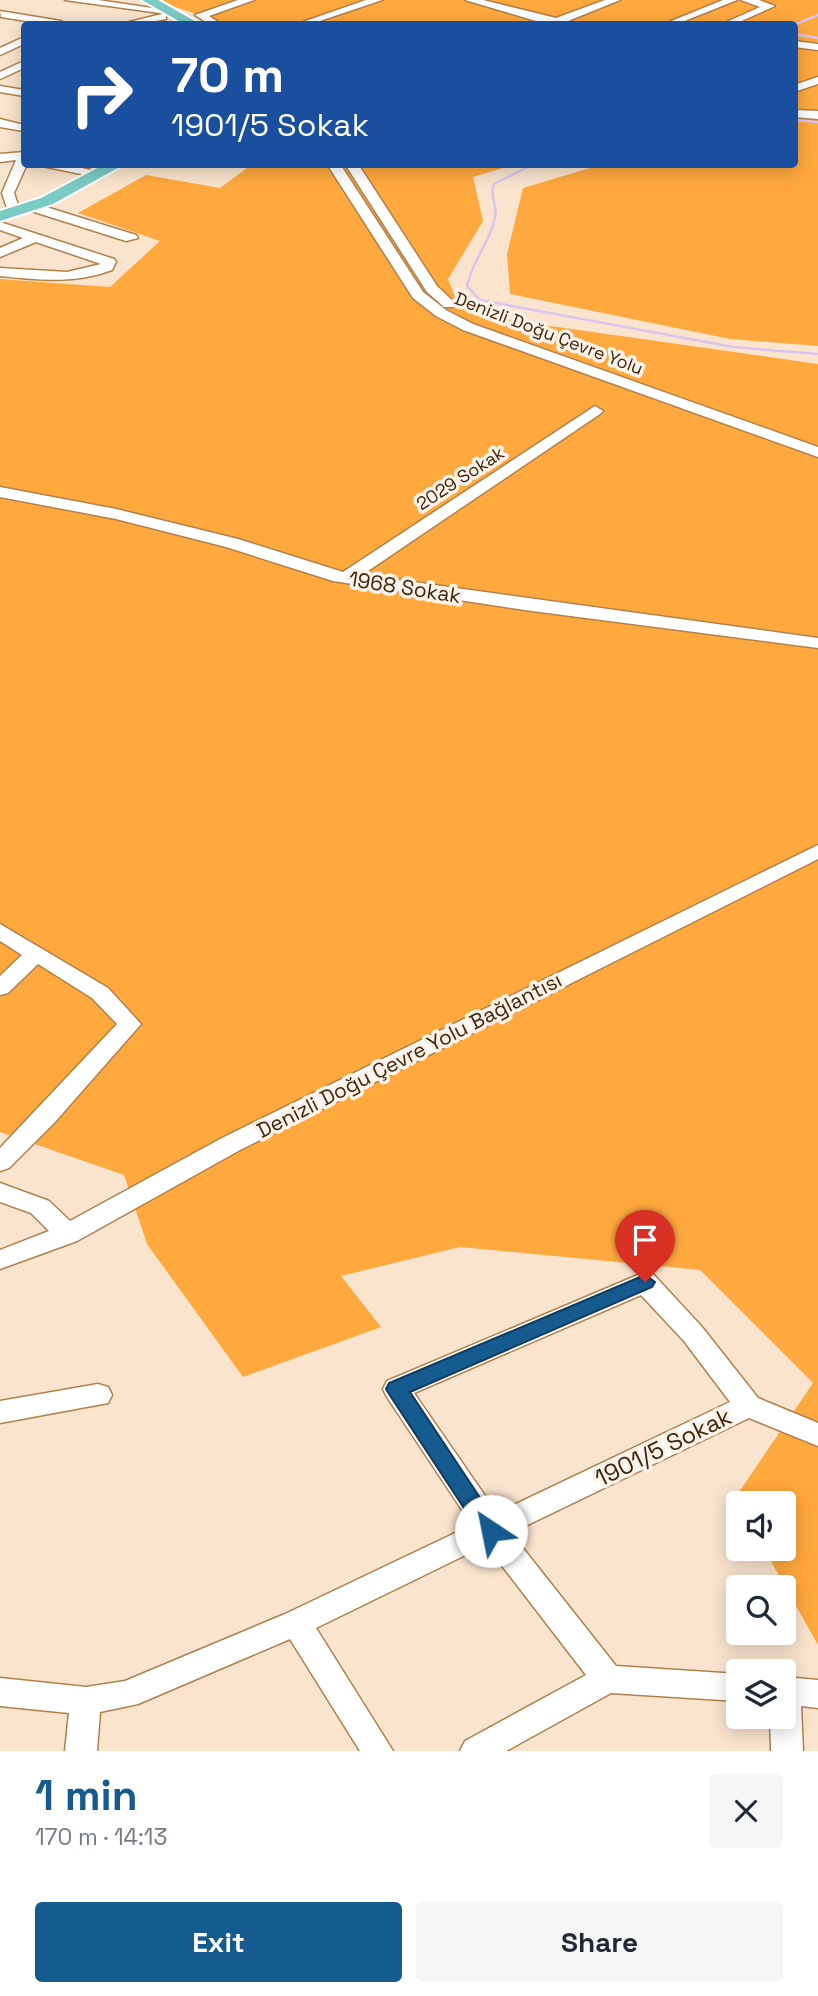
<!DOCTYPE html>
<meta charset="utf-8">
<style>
body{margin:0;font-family:"Space Grotesk",sans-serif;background:#f6f6f7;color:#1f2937;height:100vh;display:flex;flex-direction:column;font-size:26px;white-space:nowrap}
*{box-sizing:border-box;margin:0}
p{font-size:23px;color:#747a83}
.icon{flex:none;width:38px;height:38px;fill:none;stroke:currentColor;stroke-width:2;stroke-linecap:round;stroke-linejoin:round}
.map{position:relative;height:1751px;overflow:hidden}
.panel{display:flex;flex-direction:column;background:#fff;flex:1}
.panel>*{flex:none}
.top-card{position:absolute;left:21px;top:21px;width:777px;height:147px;border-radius:7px;box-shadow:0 4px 18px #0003;background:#1a4fa0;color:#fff;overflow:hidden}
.tools{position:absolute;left:726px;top:1491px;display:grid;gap:14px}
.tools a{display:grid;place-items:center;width:70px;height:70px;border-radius:7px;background:#fff;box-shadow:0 4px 18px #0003;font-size:35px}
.pin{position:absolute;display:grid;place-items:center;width:60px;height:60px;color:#fff;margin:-72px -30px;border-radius:50% 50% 50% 0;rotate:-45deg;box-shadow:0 0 7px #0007}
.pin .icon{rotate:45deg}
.me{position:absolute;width:77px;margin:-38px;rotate:326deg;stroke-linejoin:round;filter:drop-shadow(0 0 5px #0008)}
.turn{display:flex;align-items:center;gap:24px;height:147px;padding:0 35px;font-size:32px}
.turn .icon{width:91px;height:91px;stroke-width:2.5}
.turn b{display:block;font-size:49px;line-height:60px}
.round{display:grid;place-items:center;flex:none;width:74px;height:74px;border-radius:7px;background:#f6f6f7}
.head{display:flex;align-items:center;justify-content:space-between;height:119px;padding:0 35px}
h1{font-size:42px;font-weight:800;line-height:52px;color:#165b90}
.button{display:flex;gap:14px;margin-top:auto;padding:14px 35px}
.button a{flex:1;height:80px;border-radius:7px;background:#165b90;color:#fff;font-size:28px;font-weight:800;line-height:80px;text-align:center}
.button a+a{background:#f6f6f7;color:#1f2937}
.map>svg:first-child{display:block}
.green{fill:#ffa83e}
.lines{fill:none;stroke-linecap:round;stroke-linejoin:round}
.stream{stroke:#d9c4ef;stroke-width:2.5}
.minor-casing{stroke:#b48049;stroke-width:3}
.major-casing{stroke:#fff;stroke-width:4}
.minor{fill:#fff;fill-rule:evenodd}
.major{fill:#7acbc4;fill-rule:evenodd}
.route{fill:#165b90;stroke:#0e3b5e;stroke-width:2}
.labels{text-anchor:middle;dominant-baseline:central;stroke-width:7;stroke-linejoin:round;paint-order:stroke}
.far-street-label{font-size:18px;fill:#3d2810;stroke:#fef3e8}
.street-label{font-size:21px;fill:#3d2810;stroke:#fef3e8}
.near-street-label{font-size:24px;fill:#3d2810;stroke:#fef3e8}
</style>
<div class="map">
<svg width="818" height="1751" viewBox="0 0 818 1751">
<rect width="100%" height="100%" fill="#fae4ce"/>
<path class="green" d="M 162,0 L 818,0 L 818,346 L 730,339 L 510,294 L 507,254 L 523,188 L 600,165 L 794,164 L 795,117 L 802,116 L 795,115 L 794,24 L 225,24 C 201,12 185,14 162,0 Z
M 251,165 L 513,165 L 473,177 L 483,221 L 448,279 L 458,304 L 515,321 L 818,364 L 818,1645 L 764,1549 L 784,1549 L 784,1503 L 739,1503 L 735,1498 L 813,1383 L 700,1270 L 460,1247 L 341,1276 L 381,1327 L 243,1377 L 147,1244 L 124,1175 L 0,1132 L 0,279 L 110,287 L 160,241 L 78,213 L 146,175 L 220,188 Z"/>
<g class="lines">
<path class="stream" d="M 794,25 L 818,15
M 794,34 L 818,38
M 794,120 L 818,122
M 534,164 L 494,184 C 489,196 498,206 495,217 C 491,241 472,261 467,286 L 480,300 L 733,347 L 818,354"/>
<g class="minor-casing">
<path id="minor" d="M 65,0 L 98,0 L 172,11 L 167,14 Z
M 238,0 L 254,0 L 209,16 L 221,24 L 209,24 L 195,15 Z
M 366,0 L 382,0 L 311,24 L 297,24 Z
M 465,0 L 483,0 L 556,18 L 605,0 L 620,0 L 568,21 L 571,24 L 546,24 Z
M 723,0 L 737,0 L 677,24 L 664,24 Z
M 741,0 L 759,0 L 775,6 L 735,24 L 722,24 L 760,7 Z
M 0,11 L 61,21 L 66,24 L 45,24 L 1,17 Z
M 162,14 L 166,15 L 166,19 L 140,24 L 121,24 Z
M 24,37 L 24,44 L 0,55 L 0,48 Z
M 794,41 L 818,44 L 818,50 L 794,47 Z
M 24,61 L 24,68 L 0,79 L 0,72 Z
M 818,77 L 818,84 L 794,92 L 794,85 Z
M 0,86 L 24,90 L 24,96 L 0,92 Z
M 794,110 L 818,111 L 818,119 L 794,117 Z
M 0,119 L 24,125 L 24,131 L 0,127 Z
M 24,152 L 27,164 L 14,193 L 20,211 L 14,215 L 8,211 L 2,193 L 16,160 L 0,162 L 0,154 Z
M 32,164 L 65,164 L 107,174 L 101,178 Z
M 327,164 L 340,164 L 423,292 L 446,310 L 473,324 L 818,447 L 818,457 L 463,330 L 436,316 L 413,298 Z
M 345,164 L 358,164 L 437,286 L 456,304 L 454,307 L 444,307 L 427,292 Z
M 30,202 L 136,235 L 138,238 L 126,241 L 25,209 L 24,206 Z
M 0,222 L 114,259 L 116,262 L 112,270 C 75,284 39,280 0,276 L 0,268 L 67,272 L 101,264 L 36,242 L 0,257 L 0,248 L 23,238 L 0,230 Z
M 595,406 L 603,411 L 600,414 L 362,575 L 818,638 L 818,648 L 532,611 L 333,581 L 226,547 L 116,519 L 0,497 L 0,487 L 116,509 L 238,539 L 343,572 Z
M 818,845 L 818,859 L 240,1150 L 77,1241 L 0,1269 L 0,1250 L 49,1231 L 31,1213 L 0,1202 L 0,1183 L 49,1201 L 70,1221 L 222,1138 Z
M 0,924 L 108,988 L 141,1024 L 55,1122 L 9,1168 L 0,1171 L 0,1148 L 117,1024 L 92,998 L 38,964 L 8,993 L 0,995 L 0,976 L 22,955 L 0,941 Z
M 645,1272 L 654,1275 L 702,1327 L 758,1398 L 818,1423 L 818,1446 L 749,1418 L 511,1533 L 616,1666 L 738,1674 L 738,1701 L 611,1693 L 506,1751 L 460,1751 L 465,1741 L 586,1675 L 486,1545 L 316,1628 L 393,1751 L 360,1751 L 290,1639 L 138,1704 L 100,1712 L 97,1751 L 65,1751 L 69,1713 L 0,1706 L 0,1678 L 86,1687 L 125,1681 L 285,1614 L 472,1525 L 387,1397 L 383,1389 L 387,1381 ZM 641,1295 L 684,1341 L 730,1402 L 497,1513 L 414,1393 Z
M 98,1384 L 108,1387 L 112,1395 L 108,1403 L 0,1423 L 0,1401 Z
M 784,1677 L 818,1680 L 818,1708 L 801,1706 L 803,1751 L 771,1751 L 770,1717 L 784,1717 Z"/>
</g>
<g class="major-casing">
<path id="major" d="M 142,0 L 158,0 L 200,24 L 184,24 Z
M 105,164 L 125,164 L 53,204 L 0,221 L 0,211 L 41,198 Z"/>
</g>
<use href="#minor" class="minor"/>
<use href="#major" class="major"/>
</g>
<path class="route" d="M 645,1275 L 655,1282 L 652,1287 L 410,1392 L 502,1531 L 499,1537 L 491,1540 L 483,1537 L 389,1394 L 386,1389 L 389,1383 Z"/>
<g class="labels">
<g class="far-street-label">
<text transform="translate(549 333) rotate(21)">Denizli Doğu Çevre Yolu</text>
<text transform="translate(460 478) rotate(-33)">2029 Sokak</text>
</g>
<g class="street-label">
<text transform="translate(405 587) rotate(9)">1968 Sokak</text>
<text transform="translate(409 1055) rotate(-27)">Denizli Doğu Çevre Yolu Bağlantısı</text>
</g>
<g class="near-street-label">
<text transform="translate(663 1447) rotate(-26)">1901/5 Sokak</text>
</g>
</g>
</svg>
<div class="tools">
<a><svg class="icon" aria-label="sound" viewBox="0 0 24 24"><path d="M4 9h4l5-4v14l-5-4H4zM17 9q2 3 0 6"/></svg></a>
<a><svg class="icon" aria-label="search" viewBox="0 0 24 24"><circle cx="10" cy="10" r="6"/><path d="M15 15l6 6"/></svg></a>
<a><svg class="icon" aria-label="layers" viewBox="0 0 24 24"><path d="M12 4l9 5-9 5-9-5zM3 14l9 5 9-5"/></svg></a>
</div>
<div class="pin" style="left:645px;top:1282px;background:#d93025"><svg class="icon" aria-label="arrive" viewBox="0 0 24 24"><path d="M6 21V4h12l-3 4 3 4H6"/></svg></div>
<svg class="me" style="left:491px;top:1531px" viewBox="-20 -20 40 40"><circle r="19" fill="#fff"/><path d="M0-13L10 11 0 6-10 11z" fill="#165b90"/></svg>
<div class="top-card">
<div class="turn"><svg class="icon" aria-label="right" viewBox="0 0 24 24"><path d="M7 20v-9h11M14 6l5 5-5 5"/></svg><div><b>70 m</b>1901/5 Sokak</div></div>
</div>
</div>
<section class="panel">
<div class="head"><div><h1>1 min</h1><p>170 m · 14:13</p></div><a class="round"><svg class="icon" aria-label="close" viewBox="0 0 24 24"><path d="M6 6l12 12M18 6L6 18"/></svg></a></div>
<div class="button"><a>Exit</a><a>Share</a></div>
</section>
